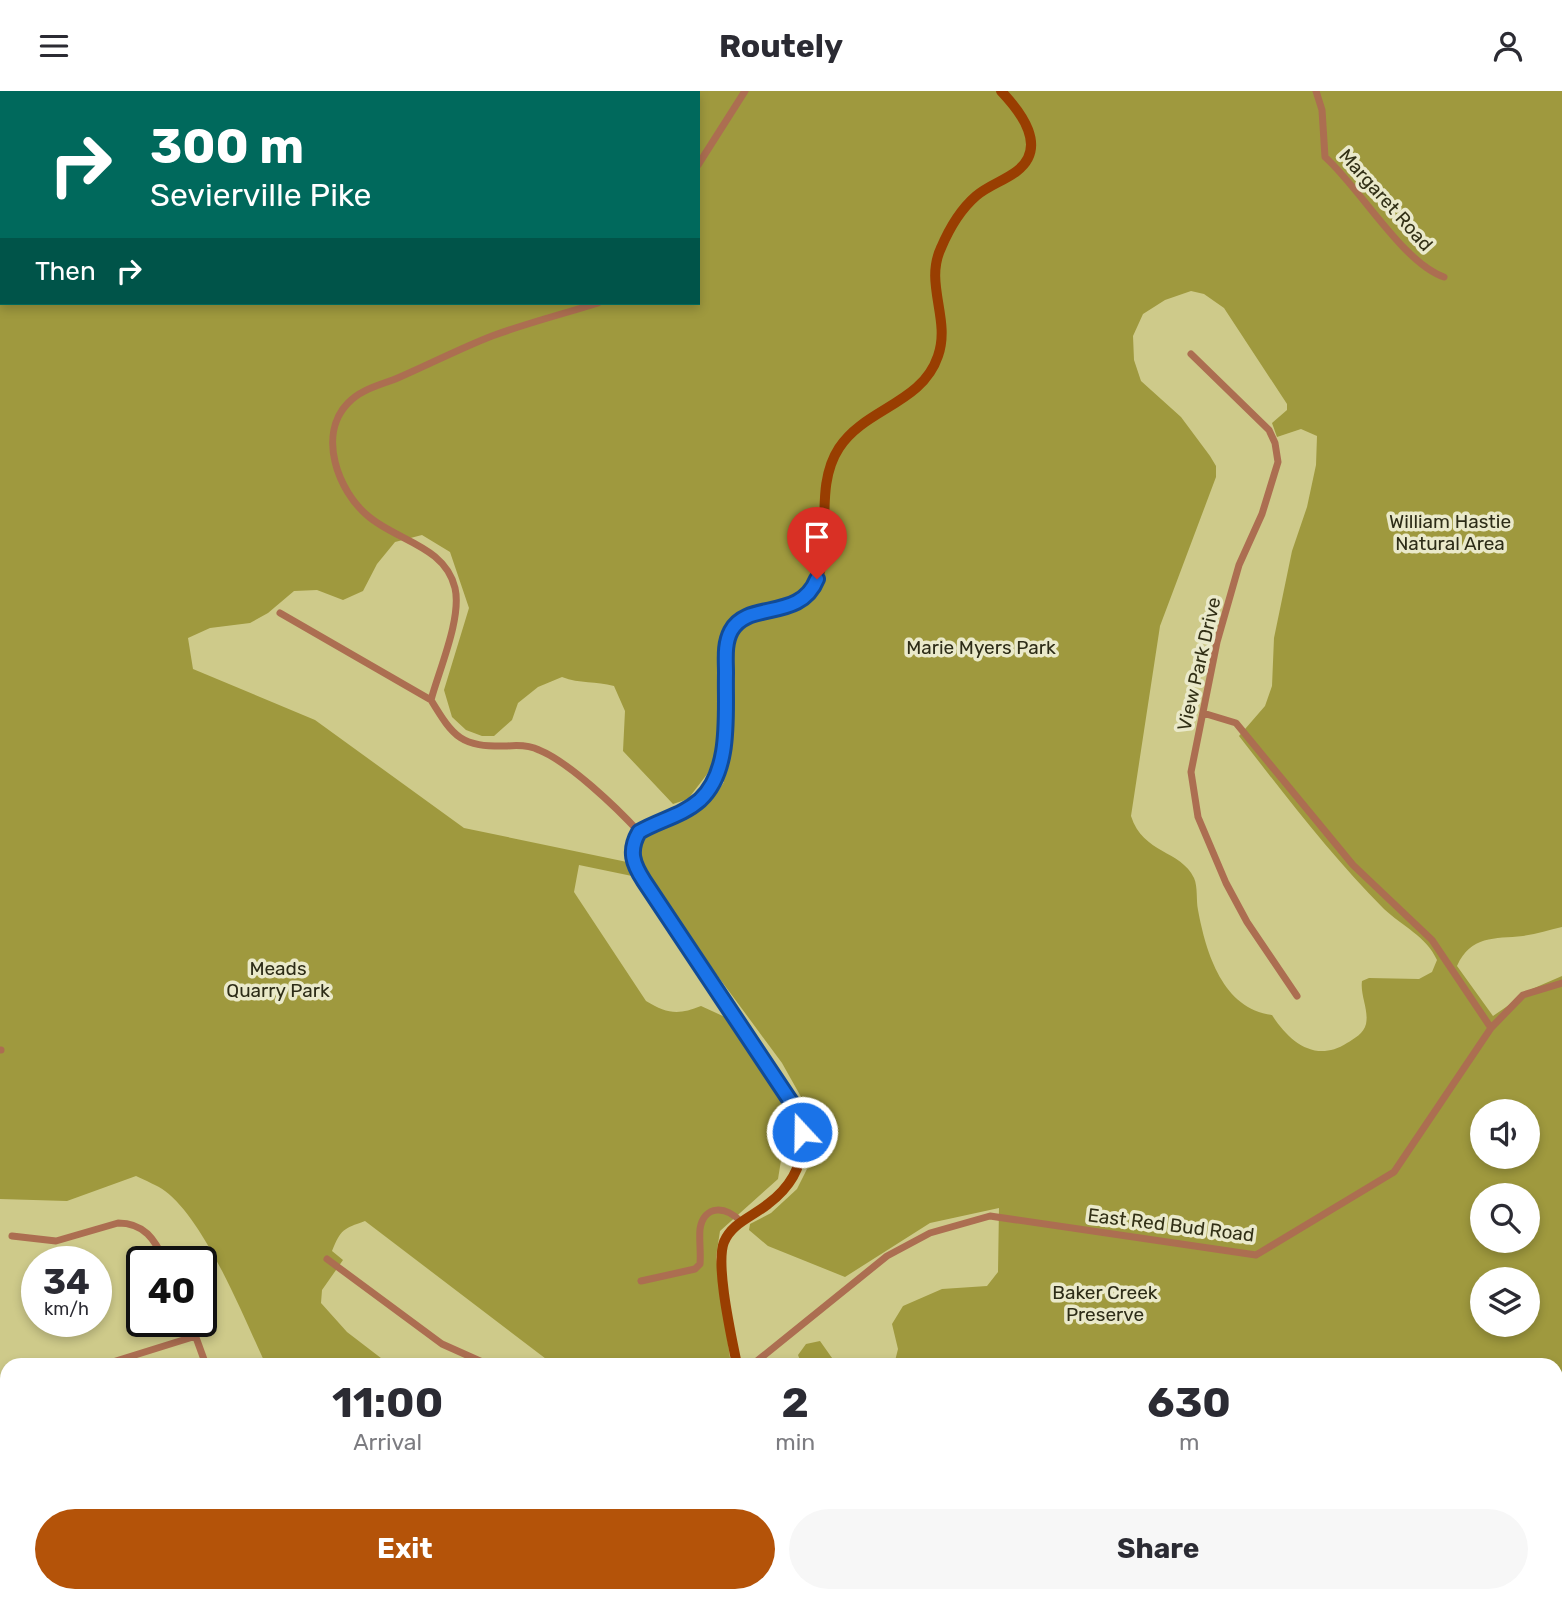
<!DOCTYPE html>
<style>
body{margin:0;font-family:Rubik,sans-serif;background:#f7f7f7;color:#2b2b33;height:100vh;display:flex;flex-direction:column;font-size:26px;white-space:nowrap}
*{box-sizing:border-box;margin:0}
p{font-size:23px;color:#7c7c81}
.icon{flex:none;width:38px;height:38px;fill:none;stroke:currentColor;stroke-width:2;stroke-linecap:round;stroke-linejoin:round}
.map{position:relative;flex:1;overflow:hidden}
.panel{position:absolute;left:0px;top:1267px;width:1563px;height:245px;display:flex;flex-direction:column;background:#fff;border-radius:21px 21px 0 0;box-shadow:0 4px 10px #0003}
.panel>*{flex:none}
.banner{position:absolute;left:0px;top:0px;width:700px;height:214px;box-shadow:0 4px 10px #0003;background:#00695c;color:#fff;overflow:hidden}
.fabs{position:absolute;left:1470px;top:1008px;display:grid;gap:14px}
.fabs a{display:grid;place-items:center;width:70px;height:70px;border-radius:50%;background:#fff;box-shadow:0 4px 10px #0003;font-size:35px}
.speed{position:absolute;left:21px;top:1155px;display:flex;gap:14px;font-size:35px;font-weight:700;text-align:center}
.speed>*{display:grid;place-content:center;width:91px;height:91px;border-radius:50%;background:#fff;box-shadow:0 4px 10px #0003;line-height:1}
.speed small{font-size:18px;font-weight:400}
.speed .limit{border:4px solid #111;border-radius:10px;background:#fff;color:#111}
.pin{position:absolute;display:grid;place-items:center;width:60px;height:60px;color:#fff;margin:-72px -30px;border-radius:50% 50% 50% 0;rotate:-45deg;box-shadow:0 0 7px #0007}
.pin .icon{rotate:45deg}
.me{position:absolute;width:77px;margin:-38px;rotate:339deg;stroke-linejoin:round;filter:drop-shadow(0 0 5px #0008)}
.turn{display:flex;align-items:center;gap:24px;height:147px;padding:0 35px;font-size:32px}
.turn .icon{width:91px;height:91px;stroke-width:2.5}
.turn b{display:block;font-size:49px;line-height:60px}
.then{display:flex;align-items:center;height:66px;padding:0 35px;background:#0003;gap:14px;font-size:26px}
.eta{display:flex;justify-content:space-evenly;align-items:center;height:119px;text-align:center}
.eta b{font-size:42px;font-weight:700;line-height:49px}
.action{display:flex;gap:14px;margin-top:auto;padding:14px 35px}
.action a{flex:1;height:80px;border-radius:42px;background:#b45309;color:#fff;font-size:28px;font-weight:700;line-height:80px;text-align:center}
.action a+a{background:#f7f7f7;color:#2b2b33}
header{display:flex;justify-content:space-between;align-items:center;height:91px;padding:0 35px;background:#fff;font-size:32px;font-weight:700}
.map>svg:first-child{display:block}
.green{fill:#9f993e;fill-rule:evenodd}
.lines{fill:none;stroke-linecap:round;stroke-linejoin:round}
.street{stroke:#ac6e51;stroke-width:7}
.secondary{stroke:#993e01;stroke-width:10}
.route-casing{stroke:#114b97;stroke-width:18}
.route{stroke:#1a73e8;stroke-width:12}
.labels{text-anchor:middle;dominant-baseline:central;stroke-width:7;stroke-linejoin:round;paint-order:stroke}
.street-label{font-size:19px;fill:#323016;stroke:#eae9ca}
.park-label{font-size:19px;fill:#2d2c17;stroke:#eae9ca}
</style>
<header><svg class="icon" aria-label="menu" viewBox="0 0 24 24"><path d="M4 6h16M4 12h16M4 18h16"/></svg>Routely<svg class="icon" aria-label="person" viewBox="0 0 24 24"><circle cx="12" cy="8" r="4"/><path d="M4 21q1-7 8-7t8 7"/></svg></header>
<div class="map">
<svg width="1562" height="1512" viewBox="0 0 1562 1512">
<rect width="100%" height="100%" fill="#ceca8a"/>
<path class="green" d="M 0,0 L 1562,0 L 1562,836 C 1549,839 1537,843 1523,845 C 1494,848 1471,844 1457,875 L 1493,925 L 1532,898 L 1562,885 L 1562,1512 L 848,1512 L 846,1505 L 1556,1505 L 1556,1274 L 894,1274 L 898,1258 L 892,1233 L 903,1215 L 942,1198 L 987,1195 L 998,1181 L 999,1117 L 930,1132 L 845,1186 L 768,1155 L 749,1139 L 750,1133 L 771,1122 L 797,1098 L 812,1068 L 812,1045 L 805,1013 L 782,972 L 714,880 L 637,767 L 637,753 C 667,726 701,729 724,691 L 711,678 L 688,708 L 673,713 L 623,660 L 625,620 L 614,595 C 596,590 580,593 562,586 L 538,596 L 518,612 L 512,629 L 494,645 L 482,645 L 466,639 L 452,626 L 444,599 L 469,517 L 450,461 L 422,444 L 395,451 L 377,473 L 363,500 L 343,509 L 317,499 L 294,500 L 268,522 L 250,532 L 210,537 L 188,547 L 193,578 L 315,629 L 464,737 L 627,771 L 632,785 L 579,774 L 574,801 L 646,910 C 667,923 679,924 701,915 L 725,926 L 763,971 L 788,1026 L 778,1088 L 720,1140 L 716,1166 L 731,1274 L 554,1274 L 365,1130 C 343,1138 341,1138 332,1160 L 343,1169 L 322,1199 L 321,1212 L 347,1241 L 390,1274 L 266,1274 C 244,1227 206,1131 165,1100 C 157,1094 146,1090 136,1085 L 67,1110 L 0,1108 ZM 2,2 L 698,2 L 698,212 L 2,212 ZM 1191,200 L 1204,203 L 1224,217 L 1287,313 L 1287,319 L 1272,332 L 1277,346 L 1301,338 L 1317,345 L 1316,374 L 1307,416 L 1292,460 L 1274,547 L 1272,595 L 1265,615 L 1239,645 C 1285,704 1331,765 1384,818 C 1402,835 1426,845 1437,869 L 1432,881 L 1419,888 L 1369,887 L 1362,890 C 1360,904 1369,919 1366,933 C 1364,942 1354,948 1347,952 C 1316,972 1290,952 1272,924 C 1223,918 1206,862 1198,819 C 1196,809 1198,796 1194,787 C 1181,759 1143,763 1131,725 L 1160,535 L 1216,386 L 1216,375 L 1210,365 L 1181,326 L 1141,290 L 1134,269 L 1133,245 L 1143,223 L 1165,209 ZM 1482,1020 L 1528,1020 L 1528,1066 L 1482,1066 ZM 1482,1104 L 1528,1104 L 1528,1150 L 1482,1150 ZM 1482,1188 L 1528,1188 L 1528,1234 L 1482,1234 Z
M 820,1250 L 837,1274 L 802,1274 L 798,1264 L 806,1253 Z"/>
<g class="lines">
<path class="street" d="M 1316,0 L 1322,19 L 1325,66 C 1360,97 1403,172 1444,186
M 698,74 L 745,0
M 0,122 L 1,122
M 598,212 C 563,223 527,232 492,245 C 461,257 430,273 400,286 C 382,294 362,297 348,312 C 317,344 338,400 368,425 C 397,450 445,455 455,497 C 462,527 439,579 431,609 C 454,647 461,656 507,655 C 518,654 529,654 539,659 C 569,671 617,717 639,741
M 1191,263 L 1269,339 L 1275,352 L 1278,371 L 1262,423 L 1239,474 L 1217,551 L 1191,681 L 1198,726 L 1226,792 L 1247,831 L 1297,905
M 280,522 L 431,609
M 1203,622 L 1236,632 L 1353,774 L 1432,849 L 1491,937
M 0,959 L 1,959
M 12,1145 L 56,1150 L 118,1132 C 144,1132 155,1148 165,1171
M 327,1168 L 442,1253 L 489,1274
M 641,1190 L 695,1178 L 700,1173 C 701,1161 699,1149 700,1138 C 704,1113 727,1115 741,1131
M 190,1230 L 206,1274
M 103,1274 L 196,1245
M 752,1274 L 887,1165 L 930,1142 L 990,1125 L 1256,1164 L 1394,1081 L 1491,937 L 1523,904 L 1562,892
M 0,1307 L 7,1304
M 0,1504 L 5,1512
M 405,1505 L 408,1512
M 531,1505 L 546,1512
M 711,1505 L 713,1512
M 132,1512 L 156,1505
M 469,1512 L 491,1505
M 558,1512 L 563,1505
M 680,1512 L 686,1505"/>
<path class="secondary" d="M 737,1274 C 732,1248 715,1174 724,1151 C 732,1132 752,1126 768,1113 C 816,1076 806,1034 778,990 L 644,790 C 604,723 692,737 715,689 C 736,647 714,579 730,542 C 743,510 796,527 814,496 C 835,457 812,398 839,357 C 865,317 922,313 938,265 C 951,228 924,193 941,157 C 949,138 961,118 976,105 C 989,94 1004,90 1017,80 C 1048,56 1021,21 1001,0
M 773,1505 L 774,1512"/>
</g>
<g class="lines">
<g class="route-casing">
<path id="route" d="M 802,1041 L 793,1014 L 644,790 C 633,773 628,760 639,741 C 659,729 682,725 700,709 C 732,679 725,622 726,582 C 726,569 724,553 731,540 C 747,509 800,531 817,488"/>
</g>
<use href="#route" class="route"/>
</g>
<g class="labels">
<g class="street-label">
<text transform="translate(1386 109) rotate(48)">Margaret Road</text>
<text transform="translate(1199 573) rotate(-77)">View Park Drive</text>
<text transform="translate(1171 1134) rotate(7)">East Red Bud Road</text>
</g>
<g class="park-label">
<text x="1450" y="430">William Hastie<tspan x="1450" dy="22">Natural Area</tspan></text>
<text x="981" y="556">Marie Myers Park</text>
<text x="278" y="877">Meads<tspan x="278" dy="22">Quarry Park</tspan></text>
<text x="1105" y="1201">Baker Creek<tspan x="1105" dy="22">Preserve</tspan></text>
</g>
</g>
</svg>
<div class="fabs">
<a><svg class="icon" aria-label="sound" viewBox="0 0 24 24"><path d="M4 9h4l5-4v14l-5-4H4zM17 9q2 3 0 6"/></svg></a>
<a><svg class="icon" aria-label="search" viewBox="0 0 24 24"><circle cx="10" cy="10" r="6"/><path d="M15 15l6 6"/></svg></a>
<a><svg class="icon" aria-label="layers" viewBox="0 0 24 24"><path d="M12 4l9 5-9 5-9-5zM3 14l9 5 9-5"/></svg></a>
</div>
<div class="speed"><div>34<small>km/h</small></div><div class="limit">40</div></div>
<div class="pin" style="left:817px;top:488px;background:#d93025"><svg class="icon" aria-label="arrive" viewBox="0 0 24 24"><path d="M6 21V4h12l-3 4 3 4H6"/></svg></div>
<svg class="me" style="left:802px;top:1041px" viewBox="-20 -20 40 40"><circle r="17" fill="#1a73e8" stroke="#fff" stroke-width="3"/><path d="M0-11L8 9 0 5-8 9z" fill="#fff"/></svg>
<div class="banner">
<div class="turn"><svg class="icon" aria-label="right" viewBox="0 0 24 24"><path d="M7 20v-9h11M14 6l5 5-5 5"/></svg><div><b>300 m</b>Sevierville Pike</div></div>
<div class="then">Then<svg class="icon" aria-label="right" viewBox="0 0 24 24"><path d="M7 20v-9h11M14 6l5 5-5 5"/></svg></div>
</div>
<section class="panel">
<div class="eta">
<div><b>11:00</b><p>Arrival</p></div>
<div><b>2</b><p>min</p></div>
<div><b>630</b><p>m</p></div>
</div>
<div class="action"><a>Exit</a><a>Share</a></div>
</section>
</div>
